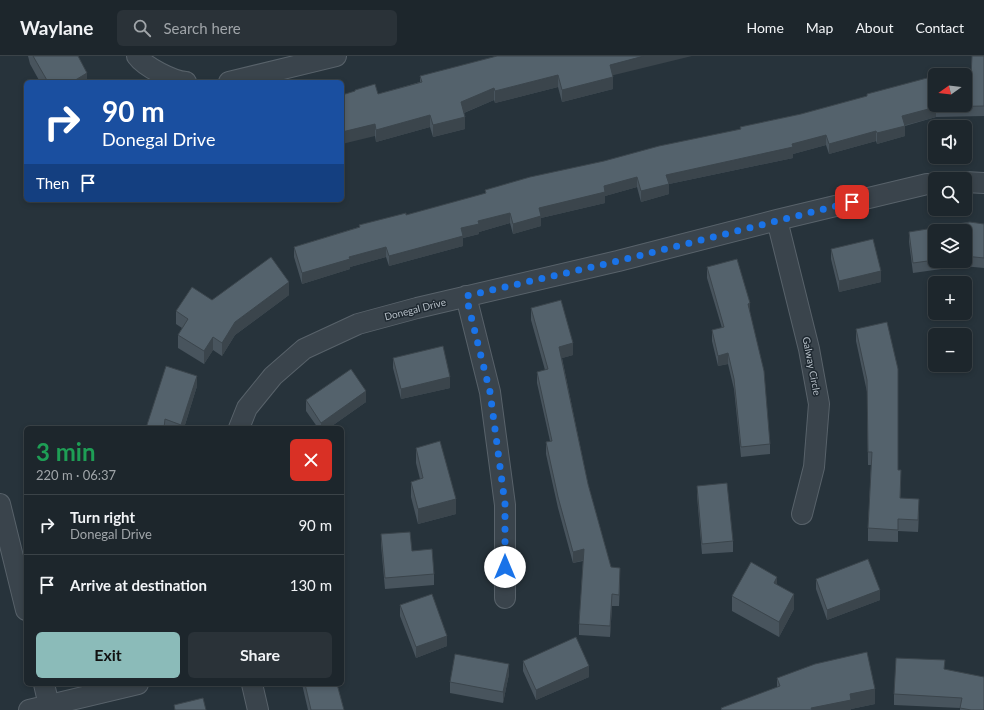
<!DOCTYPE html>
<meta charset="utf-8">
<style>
body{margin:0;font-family:Lato,sans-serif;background:#2a3238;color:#f1f3f6;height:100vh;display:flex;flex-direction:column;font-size:15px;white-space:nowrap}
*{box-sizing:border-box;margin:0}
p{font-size:13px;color:#a0a5a9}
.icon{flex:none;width:22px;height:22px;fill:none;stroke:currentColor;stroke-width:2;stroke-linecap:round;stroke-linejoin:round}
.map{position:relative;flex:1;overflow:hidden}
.panel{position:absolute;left:24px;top:370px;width:320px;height:260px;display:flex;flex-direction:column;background:#1d262c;border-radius:6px;box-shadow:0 2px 6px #0003,0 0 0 1px #3b4348}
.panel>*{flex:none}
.hud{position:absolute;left:24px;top:24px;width:320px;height:122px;border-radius:6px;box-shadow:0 2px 6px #0003,0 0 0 1px #3b4348;background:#1a4fa0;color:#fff;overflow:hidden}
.needle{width:26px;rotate:256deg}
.buttons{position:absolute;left:928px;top:12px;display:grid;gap:8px}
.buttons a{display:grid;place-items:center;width:44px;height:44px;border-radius:6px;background:#1d262c;box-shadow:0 2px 6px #0003,0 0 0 1px #3b4348;font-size:20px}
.pin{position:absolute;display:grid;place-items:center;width:34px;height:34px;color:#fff;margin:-17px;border-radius:8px;box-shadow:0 2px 6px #0006}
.me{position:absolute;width:44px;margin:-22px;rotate:0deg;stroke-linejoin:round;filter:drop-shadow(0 0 3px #0008)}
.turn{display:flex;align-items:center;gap:14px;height:84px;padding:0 12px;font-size:18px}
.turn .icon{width:52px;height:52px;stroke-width:2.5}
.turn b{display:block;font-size:28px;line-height:34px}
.then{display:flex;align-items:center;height:38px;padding:0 12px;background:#0003;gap:8px;font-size:15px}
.round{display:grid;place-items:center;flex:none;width:42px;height:42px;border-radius:6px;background:#2a3238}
.overview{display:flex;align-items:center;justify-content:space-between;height:68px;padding:0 12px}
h1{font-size:24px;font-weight:700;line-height:30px;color:#1e9e55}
.action{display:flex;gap:8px;margin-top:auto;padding:8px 12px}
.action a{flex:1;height:46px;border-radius:6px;background:#8bbbb9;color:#111;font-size:16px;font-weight:700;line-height:46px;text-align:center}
.action a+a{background:#2a3238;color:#f1f3f6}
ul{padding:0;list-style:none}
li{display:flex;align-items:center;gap:12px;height:60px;padding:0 12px;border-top:1px solid #3b4348}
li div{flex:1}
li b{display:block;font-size:15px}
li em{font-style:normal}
header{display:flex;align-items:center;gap:24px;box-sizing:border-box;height:56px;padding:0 20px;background:#1d262c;border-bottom:1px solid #3b4348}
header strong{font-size:19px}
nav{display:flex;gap:22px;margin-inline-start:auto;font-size:14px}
.search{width:280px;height:36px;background:#2a3238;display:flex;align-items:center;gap:10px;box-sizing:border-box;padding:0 14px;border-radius:6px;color:#a0a5a9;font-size:15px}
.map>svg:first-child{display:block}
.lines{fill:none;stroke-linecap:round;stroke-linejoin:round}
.minor-casing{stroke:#58626a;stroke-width:22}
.minor{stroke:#3a444c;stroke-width:20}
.wall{fill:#48545d;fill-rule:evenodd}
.shaded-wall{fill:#3b454c}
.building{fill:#54626c;stroke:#3b454c}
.route{stroke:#1a73e8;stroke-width:7;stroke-dasharray:0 12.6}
.labels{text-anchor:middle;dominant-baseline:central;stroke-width:3;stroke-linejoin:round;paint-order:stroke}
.street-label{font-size:10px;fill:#b6bfc7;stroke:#1f2931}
</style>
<header>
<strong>Waylane</strong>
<div class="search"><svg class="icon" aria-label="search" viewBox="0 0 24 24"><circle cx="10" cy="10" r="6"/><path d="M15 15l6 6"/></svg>Search here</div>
<nav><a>Home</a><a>Map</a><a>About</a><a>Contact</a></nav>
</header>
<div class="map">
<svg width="984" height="654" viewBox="0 0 984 654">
<rect width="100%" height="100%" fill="#27333b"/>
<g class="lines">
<g class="minor-casing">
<path id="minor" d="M 137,0 C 145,11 173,25 186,26
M 229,26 L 336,0
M 965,126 L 984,127
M 777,164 L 809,293 L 819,348 L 814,411 L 802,458
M 466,240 L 490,336 L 505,449 L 505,542
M 239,372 L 247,352 L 273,320 L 304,293 L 358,268 L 417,252 L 618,205 L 777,164 L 927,128 L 935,128
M 0,448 L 26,554
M 44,628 L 50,654
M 252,628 L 258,654
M 29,654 L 138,628"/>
</g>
<use href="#minor" class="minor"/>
</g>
<path class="wall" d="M 28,0 L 78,0 L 87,26 L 40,26 L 30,8 Z
M 984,0 L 984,60 L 936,61 L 905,70 L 905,80 L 877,88 L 876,85 L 829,98 L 826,89 L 793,98 L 793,102 L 669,128 L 669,138 L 641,146 L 637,131 L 605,140 L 605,147 L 541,162 L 541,170 L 513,178 L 510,167 L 479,176 L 479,178 L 463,182 L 463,190 L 389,210 L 386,201 L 350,211 L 350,213 L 302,228 L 294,201 L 294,191 L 359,171 L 359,169 L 406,159 L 485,138 L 485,134 L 740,74 L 740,71 L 801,58 L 867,40 L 867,38 L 971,22 Z
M 420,20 L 613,20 L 613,33 L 562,46 L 558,31 L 495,47 L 494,44 L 464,57 L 465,73 L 433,81 L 430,71 L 376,86 L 375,80 L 355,35 L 355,34 L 378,38 L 420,26 Z
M 984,168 L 984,212 L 963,210 L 913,217 L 909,186 L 909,176 ZM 935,175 L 965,175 L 965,205 L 935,205 Z
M 831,193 L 881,226 L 839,236 L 831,203 Z
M 707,211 L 750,256 L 770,388 L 770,398 L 741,401 L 734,333 L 728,308 L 718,310 L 712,285 L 712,274 L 722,272 L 707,222 Z
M 289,239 L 235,279 L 222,300 L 213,294 L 204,308 L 178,292 L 178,279 L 182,272 L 176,268 L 176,255 L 212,244 Z
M 531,252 L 573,299 L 562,302 L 588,428 L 611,511 L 620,524 L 619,550 L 612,550 L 610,581 L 579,579 L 579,568 L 583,505 L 573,507 L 558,452 L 546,398 L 546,386 L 550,385 L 537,327 L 537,316 L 545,314 L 531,264 Z
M 856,273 L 898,414 L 901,426 L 900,442 L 919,456 L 918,476 L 898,475 L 898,486 L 868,485 L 868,472 L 871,409 L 868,409 L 867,336 L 856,285 Z
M 393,302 L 450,332 L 401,343 L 393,312 Z
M 197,330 L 184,372 L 146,372 Z
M 306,344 L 366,346 L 329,372 L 318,372 L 306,355 Z
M 416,392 L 456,458 L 418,468 L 411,441 L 411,426 L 420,423 L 416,407 Z
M 697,430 L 733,485 L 733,496 L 702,498 L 697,440 Z
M 381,478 L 412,495 L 434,518 L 434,529 L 385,533 L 381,489 Z
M 816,523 L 880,544 L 827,564 L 816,533 Z
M 777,529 L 794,553 L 779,581 L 732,555 L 732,540 Z
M 400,549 L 447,590 L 416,602 L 400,560 Z
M 523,605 L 589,621 L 536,644 L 523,615 Z
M 945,613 L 984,654 L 960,654 L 960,652 L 894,649 L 894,638 Z
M 509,618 L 503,647 L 450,637 L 450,626 Z
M 777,622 L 875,648 L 851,653 L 851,654 L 721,654 L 721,652 L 777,631 Z
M 302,628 L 337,628 L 344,654 L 308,654 Z"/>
<path class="shaded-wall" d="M 644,0 L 692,0 L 610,20 L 610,9 Z
M 87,17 L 87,26 L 72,26 Z
M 558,19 L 558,31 L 495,47 L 495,35 Z
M 613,21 L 613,33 L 562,46 L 562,34 Z
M 494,32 L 494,44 L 461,58 L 461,46 Z
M 936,51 L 936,61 L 902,70 L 902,60 Z
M 430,59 L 430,71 L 376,86 L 376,74 Z
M 465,61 L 465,73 L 433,81 L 433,69 Z
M 375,68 L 375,80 L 342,88 L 342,76 Z
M 905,70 L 905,80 L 877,88 L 877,77 Z
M 876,75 L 876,85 L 829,98 L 829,88 Z
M 826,79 L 826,89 L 793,98 L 793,102 L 669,128 L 669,138 L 641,146 L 641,135 L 666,119 Z
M 637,121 L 637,131 L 605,140 L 605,147 L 541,162 L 541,170 L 513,178 L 513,168 L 539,152 L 604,130 Z
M 510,157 L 510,167 L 479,176 L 479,178 L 463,182 L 463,190 L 389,210 L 389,200 L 478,165 Z
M 386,191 L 386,201 L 350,211 L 350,213 L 302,228 L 302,217 L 349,201 Z
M 881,215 L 881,226 L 839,236 L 839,225 Z
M 289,226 L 289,239 L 235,279 L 222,300 L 222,287 L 235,266 Z
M 750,247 L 750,257 L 748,248 Z
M 213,281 L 213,294 L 204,308 L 204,295 Z
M 573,287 L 573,299 L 559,303 L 559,291 Z
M 728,297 L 728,308 L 718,310 L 718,300 Z
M 197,320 L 197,330 L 184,372 L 181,372 L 181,369 Z
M 450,321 L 450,332 L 401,343 L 401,333 Z
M 366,335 L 366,346 L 329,372 L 321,372 L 321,367 Z
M 901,414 L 901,426 L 900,455 L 900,442 Z
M 456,443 L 456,458 L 418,468 L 418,453 Z
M 919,443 L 919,456 L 918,476 L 918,464 Z
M 584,493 L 584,504 L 573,507 L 573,496 Z
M 620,512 L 620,524 L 619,550 L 619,539 Z
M 777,521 L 777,536 L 774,527 Z
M 880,534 L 880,544 L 827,564 L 827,554 Z
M 612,538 L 612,550 L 610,581 L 610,570 Z
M 794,538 L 794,553 L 779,581 L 779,566 Z
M 447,580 L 447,590 L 416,602 L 416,591 Z
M 509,608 L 509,618 L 503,647 L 503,636 Z
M 589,610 L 589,621 L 536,644 L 536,634 Z
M 875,633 L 875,648 L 851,653 L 851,654 L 811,654 L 811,652 L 850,638 Z"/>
<path class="building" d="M 33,0 L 78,0 L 87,17 L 72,26 L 48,26 Z
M 497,0 L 644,0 L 610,9 L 613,21 L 562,34 L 558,19 L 495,35 L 494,32 L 461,46 L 465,61 L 433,69 L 430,59 L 376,74 L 375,68 L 342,76 L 342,39 L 355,35 L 355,34 L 375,28 L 378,38 L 422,26 L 420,20 Z
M 972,0 L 984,0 L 984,50 L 936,51 L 902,60 L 905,70 L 877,77 L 876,75 L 829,88 L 826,79 L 792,88 L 793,91 L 666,119 L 669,128 L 641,135 L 637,121 L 604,130 L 605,136 L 539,152 L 541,160 L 513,168 L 510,157 L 478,165 L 479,168 L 461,172 L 463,180 L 389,200 L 386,191 L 349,201 L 350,203 L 302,217 L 294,191 L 360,171 L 359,169 L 406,157 L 406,159 L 486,137 L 485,134 L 530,121 L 604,105 L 659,90 L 741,73 L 740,71 L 801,58 L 867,40 L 867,38 L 927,22 L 935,22 L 935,49 L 965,49 L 965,22 L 971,22 Z
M 970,166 L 984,168 L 984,202 L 965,200 L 965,175 L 935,175 L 935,204 L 913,207 L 909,176 Z
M 873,183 L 881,215 L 839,225 L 831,193 Z
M 271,201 L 289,226 L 235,266 L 222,287 L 213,281 L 204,295 L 178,279 L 188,263 L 176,255 L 192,231 L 212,244 Z
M 737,203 L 750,247 L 748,248 L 764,315 L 770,388 L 741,391 L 734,323 L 728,297 L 718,300 L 712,274 L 724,271 L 707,211 Z
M 561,244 L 573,287 L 559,291 L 588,428 L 611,511 L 620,512 L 619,539 L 612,538 L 610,570 L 579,568 L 584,493 L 573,496 L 558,441 L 546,386 L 552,385 L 537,316 L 548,313 L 531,252 Z
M 887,266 L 898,313 L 898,414 L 901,414 L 900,442 L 919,443 L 918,464 L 898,463 L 898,474 L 868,472 L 872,396 L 868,396 L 867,324 L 856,273 Z
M 443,290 L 450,321 L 401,333 L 393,302 Z
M 166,310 L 197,320 L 181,369 L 165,363 L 164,372 L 146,372 Z
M 351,313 L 366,335 L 321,367 L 306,344 Z
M 440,385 L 456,443 L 418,453 L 411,426 L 423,422 L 416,392 Z
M 727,427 L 733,485 L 702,488 L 697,430 Z
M 410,476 L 412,495 L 432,493 L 434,518 L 385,522 L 381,478 Z
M 868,503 L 880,534 L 827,554 L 816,523 Z
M 751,506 L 777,521 L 774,527 L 794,538 L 779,566 L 732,540 Z
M 432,538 L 447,580 L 416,591 L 400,549 Z
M 576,581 L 589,610 L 536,634 L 523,605 Z
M 867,596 L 875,633 L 850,638 L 851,644 L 811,652 L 812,654 L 722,654 L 721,652 L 780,630 L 777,622 L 815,608 Z
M 455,598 L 509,608 L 503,636 L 450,626 Z
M 896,602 L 945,604 L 944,613 L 984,621 L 984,654 L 971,654 L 960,652 L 962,642 L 894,638 Z
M 305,628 L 337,628 L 344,654 L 311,654 Z
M 203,642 L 206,654 L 175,654 L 174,649 Z"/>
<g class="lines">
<path class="route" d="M 505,511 L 505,448 L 490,336 L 466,240 L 618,205 L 852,146"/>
</g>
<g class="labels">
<g class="street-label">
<text transform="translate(415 253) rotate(-14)">Donegal Drive</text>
<text transform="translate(812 310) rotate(79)">Galway Circle</text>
</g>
</g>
</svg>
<div class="buttons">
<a><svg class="needle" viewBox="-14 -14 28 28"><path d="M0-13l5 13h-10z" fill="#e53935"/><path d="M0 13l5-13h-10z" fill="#a0a5a9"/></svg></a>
<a><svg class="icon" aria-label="sound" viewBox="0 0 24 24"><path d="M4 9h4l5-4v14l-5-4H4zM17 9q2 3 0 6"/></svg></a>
<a><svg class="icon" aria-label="search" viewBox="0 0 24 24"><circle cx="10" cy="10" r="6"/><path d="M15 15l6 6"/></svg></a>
<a><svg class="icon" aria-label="layers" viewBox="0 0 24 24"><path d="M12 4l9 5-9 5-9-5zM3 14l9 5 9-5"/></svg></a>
<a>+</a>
<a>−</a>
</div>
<div class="pin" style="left:852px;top:146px;background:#d93025"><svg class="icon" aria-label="arrive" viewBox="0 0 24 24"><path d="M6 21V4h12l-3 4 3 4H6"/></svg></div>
<svg class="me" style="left:505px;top:511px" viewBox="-20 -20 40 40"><circle r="19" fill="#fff"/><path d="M0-13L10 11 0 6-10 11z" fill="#1a73e8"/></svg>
<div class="hud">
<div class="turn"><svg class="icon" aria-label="right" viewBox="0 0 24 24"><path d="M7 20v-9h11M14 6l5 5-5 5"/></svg><div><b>90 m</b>Donegal Drive</div></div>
<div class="then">Then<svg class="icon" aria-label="arrive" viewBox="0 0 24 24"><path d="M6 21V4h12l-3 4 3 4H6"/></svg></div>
</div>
<section class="panel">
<div class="overview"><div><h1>3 min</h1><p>220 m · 06:37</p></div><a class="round" style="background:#d93025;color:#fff"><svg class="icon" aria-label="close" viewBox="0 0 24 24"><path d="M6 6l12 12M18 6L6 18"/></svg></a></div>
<ul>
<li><svg class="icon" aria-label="right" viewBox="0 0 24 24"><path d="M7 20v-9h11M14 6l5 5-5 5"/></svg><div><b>Turn right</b><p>Donegal Drive</p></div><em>90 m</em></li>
<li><svg class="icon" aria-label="arrive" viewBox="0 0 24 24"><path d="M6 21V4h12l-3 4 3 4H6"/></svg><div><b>Arrive at destination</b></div><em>130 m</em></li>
</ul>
<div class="action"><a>Exit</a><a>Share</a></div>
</section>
</div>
